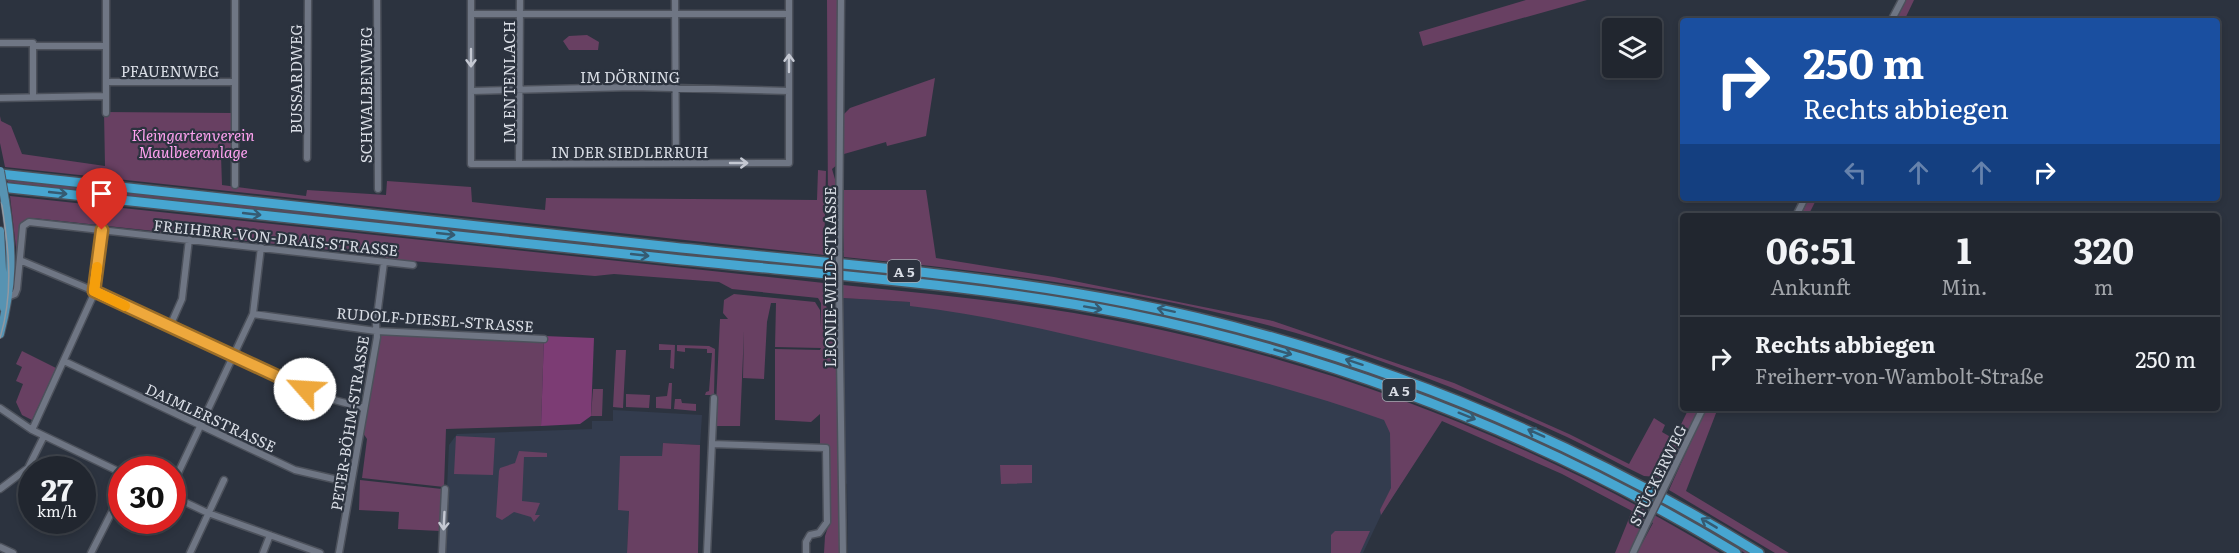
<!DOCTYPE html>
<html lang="de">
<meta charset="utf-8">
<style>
body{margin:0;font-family:Literata,serif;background:#2d323b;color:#f1f3f6;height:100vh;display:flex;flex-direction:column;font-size:22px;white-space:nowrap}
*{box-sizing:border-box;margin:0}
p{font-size:20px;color:#a2a5aa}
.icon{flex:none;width:33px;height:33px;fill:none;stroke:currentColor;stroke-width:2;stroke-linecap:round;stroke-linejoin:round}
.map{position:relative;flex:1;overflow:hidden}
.sheet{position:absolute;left:1680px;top:213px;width:540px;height:198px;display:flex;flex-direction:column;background:#21262f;border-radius:6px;box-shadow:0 3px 9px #0003,0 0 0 2px #3e434b}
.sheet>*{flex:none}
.hud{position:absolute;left:1680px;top:18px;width:540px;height:183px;border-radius:6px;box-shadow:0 3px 9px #0003,0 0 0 2px #3e434b;background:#1a4fa0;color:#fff;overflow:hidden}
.fabs{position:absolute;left:1602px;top:18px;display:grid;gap:12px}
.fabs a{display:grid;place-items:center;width:60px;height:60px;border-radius:6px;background:#21262f;box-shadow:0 3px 9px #0003,0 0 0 2px #3e434b;font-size:30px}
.speed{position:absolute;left:18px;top:456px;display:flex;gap:12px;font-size:30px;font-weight:700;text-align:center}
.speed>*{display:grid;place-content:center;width:78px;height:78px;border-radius:50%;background:#21262f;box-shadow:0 3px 9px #0003,0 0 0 2px #3e434b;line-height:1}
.speed small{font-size:15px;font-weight:400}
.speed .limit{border:9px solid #d22;background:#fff;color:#111}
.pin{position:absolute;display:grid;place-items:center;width:51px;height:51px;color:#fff;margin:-62px -26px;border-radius:50% 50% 50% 0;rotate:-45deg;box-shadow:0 0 6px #0007}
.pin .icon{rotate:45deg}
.me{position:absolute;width:66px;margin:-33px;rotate:296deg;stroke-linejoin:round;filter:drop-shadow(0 0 4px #0008)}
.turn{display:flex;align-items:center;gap:21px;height:126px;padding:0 24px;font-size:27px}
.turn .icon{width:78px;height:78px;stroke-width:2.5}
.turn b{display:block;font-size:42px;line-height:51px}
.lanes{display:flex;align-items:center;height:57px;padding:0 24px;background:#0003;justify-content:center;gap:30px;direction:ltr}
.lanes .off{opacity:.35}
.eta{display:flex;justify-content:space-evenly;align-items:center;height:102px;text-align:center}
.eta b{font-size:36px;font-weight:700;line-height:42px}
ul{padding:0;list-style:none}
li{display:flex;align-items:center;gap:18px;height:84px;padding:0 24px;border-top:2px solid #3e434b}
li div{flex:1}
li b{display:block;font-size:22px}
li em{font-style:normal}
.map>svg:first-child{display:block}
.built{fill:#333c4e}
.green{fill:#684062}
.forest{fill:#7c3c74}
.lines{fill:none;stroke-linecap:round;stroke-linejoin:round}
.minor-casing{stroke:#4c515b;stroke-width:9}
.major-casing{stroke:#4c515b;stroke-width:10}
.highway-casing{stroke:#4c515b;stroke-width:12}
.minor{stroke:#6f7684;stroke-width:6}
.major{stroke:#5793b2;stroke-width:8}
.highway{stroke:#47a6d1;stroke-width:9}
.tram{stroke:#9298a1;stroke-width:1.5}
.minor-bridge-casing{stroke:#4c515b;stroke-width:9;stroke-linecap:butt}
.major-bridge-casing{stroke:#4c515b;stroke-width:10;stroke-linecap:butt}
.minor-bridge{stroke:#6f7684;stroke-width:6}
.major-bridge{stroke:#5793b2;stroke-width:8}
.oneway{stroke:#c4c8d2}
.oneway2{stroke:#355b72}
.route-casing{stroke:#9b6d27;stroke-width:15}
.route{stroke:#eea83c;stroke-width:10}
.slow{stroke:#f59e0b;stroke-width:10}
.labels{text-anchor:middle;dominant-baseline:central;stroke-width:4.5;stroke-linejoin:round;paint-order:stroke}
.shield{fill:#2c333f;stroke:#a5aab3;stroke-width:1.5}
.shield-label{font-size:14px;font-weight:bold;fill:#d9dde5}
.street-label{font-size:15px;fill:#d9dde5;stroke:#2c333f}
.park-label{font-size:15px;font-style:italic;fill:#fea2f0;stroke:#2c333f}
</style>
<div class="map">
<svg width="2239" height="553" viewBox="0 0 2239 553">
<rect width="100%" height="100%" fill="#2c333f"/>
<path class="built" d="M 843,298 L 911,302 L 1027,314 L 1441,421 L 1381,515 L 1363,553 L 848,553 L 847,484 L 844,483 Z
M 613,410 L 702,415 L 700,445 L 663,443 L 662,457 L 618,510 L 629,510 L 627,553 L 444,553 L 449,445 L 457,434 L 592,429 L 592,421 L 613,421 Z"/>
<path class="green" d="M 827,0 L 837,0 L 838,164 L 832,169 L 837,186 L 837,218 L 830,219 L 828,216 Z
M 1526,0 L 1587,0 L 1423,46 L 1419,32 Z
M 1906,0 L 1914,0 L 1904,21 L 1896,21 Z
M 587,35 L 599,42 L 598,50 L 569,50 L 563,41 L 569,36 Z
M 935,78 L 926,136 L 887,146 L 886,142 L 844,154 L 844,114 L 850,108 Z
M 104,112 L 231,113 L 232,154 L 221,155 L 222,185 L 306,196 L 307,190 L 386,195 L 387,181 L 471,187 L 472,202 L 545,210 L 546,198 L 817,200 L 818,170 L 826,171 L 824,255 L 5,167 L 0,143 L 0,116 L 1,121 L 11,126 L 22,154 L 105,166 Z
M 7,180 L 990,285 C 1267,323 1510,408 1750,553 L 1745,553 C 1504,407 1260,323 981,287 L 29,185 L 8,182 Z
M 842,190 L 926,190 L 936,258 L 1054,277 L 1273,321 L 1454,383 L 1569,434 L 1629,464 L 1654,418 L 1665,425 L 1662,432 L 1674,439 L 1689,408 L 1700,408 L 1662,482 L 1657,477 L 1644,476 C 1618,464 1593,449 1567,437 C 1487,400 1405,368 1322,341 C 1166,292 1005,273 844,257 Z
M 10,196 L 824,283 L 824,301 L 829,313 L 836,307 L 840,553 L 824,553 L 825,536 L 828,527 L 829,446 L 820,445 L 820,414 L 811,422 L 775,420 L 775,349 L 820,350 L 821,348 L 775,347 L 776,303 L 771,303 L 767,322 L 764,379 L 743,378 L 744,331 L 740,426 L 715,426 L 720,319 L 728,319 L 723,313 L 724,300 L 734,294 L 815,302 L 820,310 L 821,327 L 821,303 L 818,298 L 732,289 L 719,282 L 614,274 L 595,276 L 387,259 L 378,255 L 33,218 C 14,224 19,239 20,256 L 17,256 Z
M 1809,198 L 1817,198 L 1808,216 L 1800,216 Z
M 843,285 C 920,293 998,300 1074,313 C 1304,352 1521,433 1720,553 L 1637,553 L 1653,523 L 1645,518 L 1630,553 L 1615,553 L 1632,511 L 1562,474 L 1442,421 L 1381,515 L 1380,510 L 1391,488 L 1390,433 L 1384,420 C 1298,389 1210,368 1121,347 C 1051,331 981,314 910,306 L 910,302 L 843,298 Z
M 379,333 L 544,336 L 541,426 L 446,429 L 444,487 L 362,478 L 367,439 L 363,433 Z
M 659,344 L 675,345 L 674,369 L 670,368 L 671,350 L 659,350 Z
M 677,345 L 709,346 L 715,349 L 714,395 L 705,395 L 706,392 L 709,391 L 712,353 L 707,353 L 707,349 L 685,348 L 685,352 L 677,351 Z
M 616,350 L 626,350 L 623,408 L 613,407 Z
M 22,351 L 56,368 L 32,420 L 22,415 L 16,402 L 23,384 L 16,381 L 22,367 L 16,364 Z
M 669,383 L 672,383 L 671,409 L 656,408 L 656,397 L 667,396 Z
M 593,389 L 603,389 L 602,416 L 591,416 Z
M 626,394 L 650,395 L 649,408 L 626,407 Z
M 675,399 L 681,399 L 682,403 L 696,404 L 696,411 L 674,409 Z
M 1706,408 L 1718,408 L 1686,491 L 1789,553 L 1775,553 L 1669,490 Z
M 456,436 L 495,438 L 493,475 L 454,474 Z
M 663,443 L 700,445 L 698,553 L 627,553 L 629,511 L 618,510 L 620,456 L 662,456 Z
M 519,451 L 547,453 L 547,457 L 524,457 L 522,501 L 540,503 L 535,515 L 540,515 L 534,522 L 531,517 L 514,512 L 502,520 L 496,517 L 499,471 L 500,468 L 515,463 Z
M 1000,465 L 1032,465 L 1032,483 L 1001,484 Z
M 360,480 L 442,489 L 440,531 L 398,529 L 399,512 L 359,510 Z
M 1335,531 L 1370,531 L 1360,553 L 1331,553 L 1331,535 Z"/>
<path class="forest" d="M 544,336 L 594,338 L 591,416 L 580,424 L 541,426 Z"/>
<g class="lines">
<g class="minor-casing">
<path id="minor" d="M 377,0 L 378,189
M 471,0 L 471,164 L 789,163 L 789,0
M 675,0 L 676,163
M 471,14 L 789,14
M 1891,21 L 1902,0
M 0,43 L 33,43 L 33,96
M 33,46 L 106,46
M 106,82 L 235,82
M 471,91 L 633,87 L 789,91
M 0,98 L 106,96
M 106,113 L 106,0
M 307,158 L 308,0
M 519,163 L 520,0
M 235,185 L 235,0
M 1796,216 L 1805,198
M 839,251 L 841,0
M 22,261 L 94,291 L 323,397 L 364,408
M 839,290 L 843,553
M 10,296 L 15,294 L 17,289 L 23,226 L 29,222 L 413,265
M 253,314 L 376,331 L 544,339
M 170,326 L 182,299 L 189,239
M 64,361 L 295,470 L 351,483
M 0,408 L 32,430 L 122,473
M 32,430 L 93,296 L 102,230
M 712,444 L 826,448 L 827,522 L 819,533 L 810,535 L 806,542 L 806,553
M 1669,478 L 1703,408
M 172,486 L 253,314 L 261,247
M 0,489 L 28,468 L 44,436
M 172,496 L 208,513 L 320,553
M 0,547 L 13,553
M 91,553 L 122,492
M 190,553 L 224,480
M 263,553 L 270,535
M 339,553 L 377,337 L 376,324 L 384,262
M 442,553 L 445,489
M 707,553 L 714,398
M 1633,553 L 1647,523"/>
</g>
<g class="major-casing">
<path id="major" d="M 0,231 L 4,308
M 0,334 C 13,285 13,251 5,201"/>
</g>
<g class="highway-casing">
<path id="highway" d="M 0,174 C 224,199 448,222 672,247 C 823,263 976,273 1125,302 C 1351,346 1563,433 1759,553
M 0,187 C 221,210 442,234 663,258 C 816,274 976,284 1127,314 C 1344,358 1547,439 1736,553"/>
</g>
<use href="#minor" class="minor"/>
<use href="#major" class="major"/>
<use href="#highway" class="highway"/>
<path class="tram" d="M 0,193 C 8,242 15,290 0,338"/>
<g class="minor-bridge-casing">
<path id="minor-bridge" d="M 839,251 L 839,290
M 1647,523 L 1669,478"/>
</g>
<g class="major-bridge-casing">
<path id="major-bridge" d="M 0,171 L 5,201"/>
</g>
<use href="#minor-bridge" class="minor-bridge"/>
<use href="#major-bridge" class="major-bridge"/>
</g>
<defs><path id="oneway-shaft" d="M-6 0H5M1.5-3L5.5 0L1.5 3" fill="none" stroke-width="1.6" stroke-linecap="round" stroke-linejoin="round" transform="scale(1.5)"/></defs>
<g class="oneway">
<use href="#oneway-shaft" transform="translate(471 58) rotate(90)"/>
<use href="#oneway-shaft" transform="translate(789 63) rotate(-90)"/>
<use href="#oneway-shaft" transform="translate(739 163)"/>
<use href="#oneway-shaft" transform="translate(444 521) rotate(93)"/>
</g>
<g class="oneway2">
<use href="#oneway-shaft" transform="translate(58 193) rotate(6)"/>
<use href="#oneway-shaft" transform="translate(252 214) rotate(6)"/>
<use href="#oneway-shaft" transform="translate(446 234) rotate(6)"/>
<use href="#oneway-shaft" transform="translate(640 255) rotate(6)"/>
<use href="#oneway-shaft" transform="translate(1093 308) rotate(10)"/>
<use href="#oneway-shaft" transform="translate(1166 310) rotate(-168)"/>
<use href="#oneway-shaft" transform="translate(1283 352) rotate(16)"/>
<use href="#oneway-shaft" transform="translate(1354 362) rotate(-162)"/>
<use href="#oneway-shaft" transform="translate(1467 416) rotate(22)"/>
<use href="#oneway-shaft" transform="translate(1536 433) rotate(-156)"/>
<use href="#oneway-shaft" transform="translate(1709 523) rotate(-149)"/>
</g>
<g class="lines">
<g class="route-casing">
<path id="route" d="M 102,230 L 94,291 L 305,389"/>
</g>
<use href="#route" class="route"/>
<path class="slow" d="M 97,267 L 94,291 L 125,306"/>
</g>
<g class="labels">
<g class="shield">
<rect x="887.5" y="260" width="33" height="22" rx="4.5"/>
<rect x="1382.5" y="379" width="33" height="22" rx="4.5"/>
</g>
<g class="shield-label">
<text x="904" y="271">A 5</text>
<text x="1399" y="390">A 5</text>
</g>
<g class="street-label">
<text x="170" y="70">PFAUENWEG</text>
<text x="630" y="76">IM DÖRNING</text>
<text transform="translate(295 79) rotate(-90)">BUSSARDWEG</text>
<text transform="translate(508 82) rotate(-90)">IM ENTENLACH</text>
<text transform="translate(365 95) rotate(-90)">SCHWALBENWEG</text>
<text x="630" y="151">IN DER SIEDLERRUH</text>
<text transform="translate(276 237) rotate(6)">FREIHERR-VON-DRAIS-STRASSE</text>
<text transform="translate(829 277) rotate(-90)">LEONIE-WILD-STRASSE</text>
<text transform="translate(435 319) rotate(4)">RUDOLF-DIESEL-STRASSE</text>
<text transform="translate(211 417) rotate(25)">DAIMLERSTRASSE</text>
<text transform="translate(349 423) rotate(-81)">PETER-BÖHM-STRASSE</text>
<text transform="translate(1657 475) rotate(-64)">STÜCKERWEG</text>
</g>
<g class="park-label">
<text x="193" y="134">Kleingartenverein<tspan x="193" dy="17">Maulbeeranlage</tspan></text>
</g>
</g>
</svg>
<div class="fabs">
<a><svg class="icon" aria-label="layers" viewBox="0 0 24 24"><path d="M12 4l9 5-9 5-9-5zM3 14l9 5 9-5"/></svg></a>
</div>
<div class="speed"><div>27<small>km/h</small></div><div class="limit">30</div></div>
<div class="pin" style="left:102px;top:230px;background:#d93025"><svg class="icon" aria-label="arrive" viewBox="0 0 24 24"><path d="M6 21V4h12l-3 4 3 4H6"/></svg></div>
<svg class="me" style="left:305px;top:389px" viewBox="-20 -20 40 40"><circle r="19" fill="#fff"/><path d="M0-13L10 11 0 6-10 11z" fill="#eea83c"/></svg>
<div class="hud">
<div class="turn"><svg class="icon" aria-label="right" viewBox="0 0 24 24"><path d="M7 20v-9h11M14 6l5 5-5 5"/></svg><div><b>250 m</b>Rechts abbiegen</div></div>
<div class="lanes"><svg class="icon off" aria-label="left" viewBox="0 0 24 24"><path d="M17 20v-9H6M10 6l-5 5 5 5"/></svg><svg class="icon off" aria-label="ahead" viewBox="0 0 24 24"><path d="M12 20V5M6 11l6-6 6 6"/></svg><svg class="icon off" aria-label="ahead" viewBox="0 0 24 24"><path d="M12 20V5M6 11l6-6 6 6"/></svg><svg class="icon" aria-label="right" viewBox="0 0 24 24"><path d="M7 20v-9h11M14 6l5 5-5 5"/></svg></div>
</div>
<section class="sheet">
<div class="eta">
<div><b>06:51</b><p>Ankunft</p></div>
<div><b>1</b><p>Min.</p></div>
<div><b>320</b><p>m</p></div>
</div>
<ul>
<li><svg class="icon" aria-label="right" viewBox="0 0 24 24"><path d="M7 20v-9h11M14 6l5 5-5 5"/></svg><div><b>Rechts abbiegen</b><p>Freiherr-von-Wambolt-Straße</p></div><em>250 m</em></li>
</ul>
</section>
</div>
